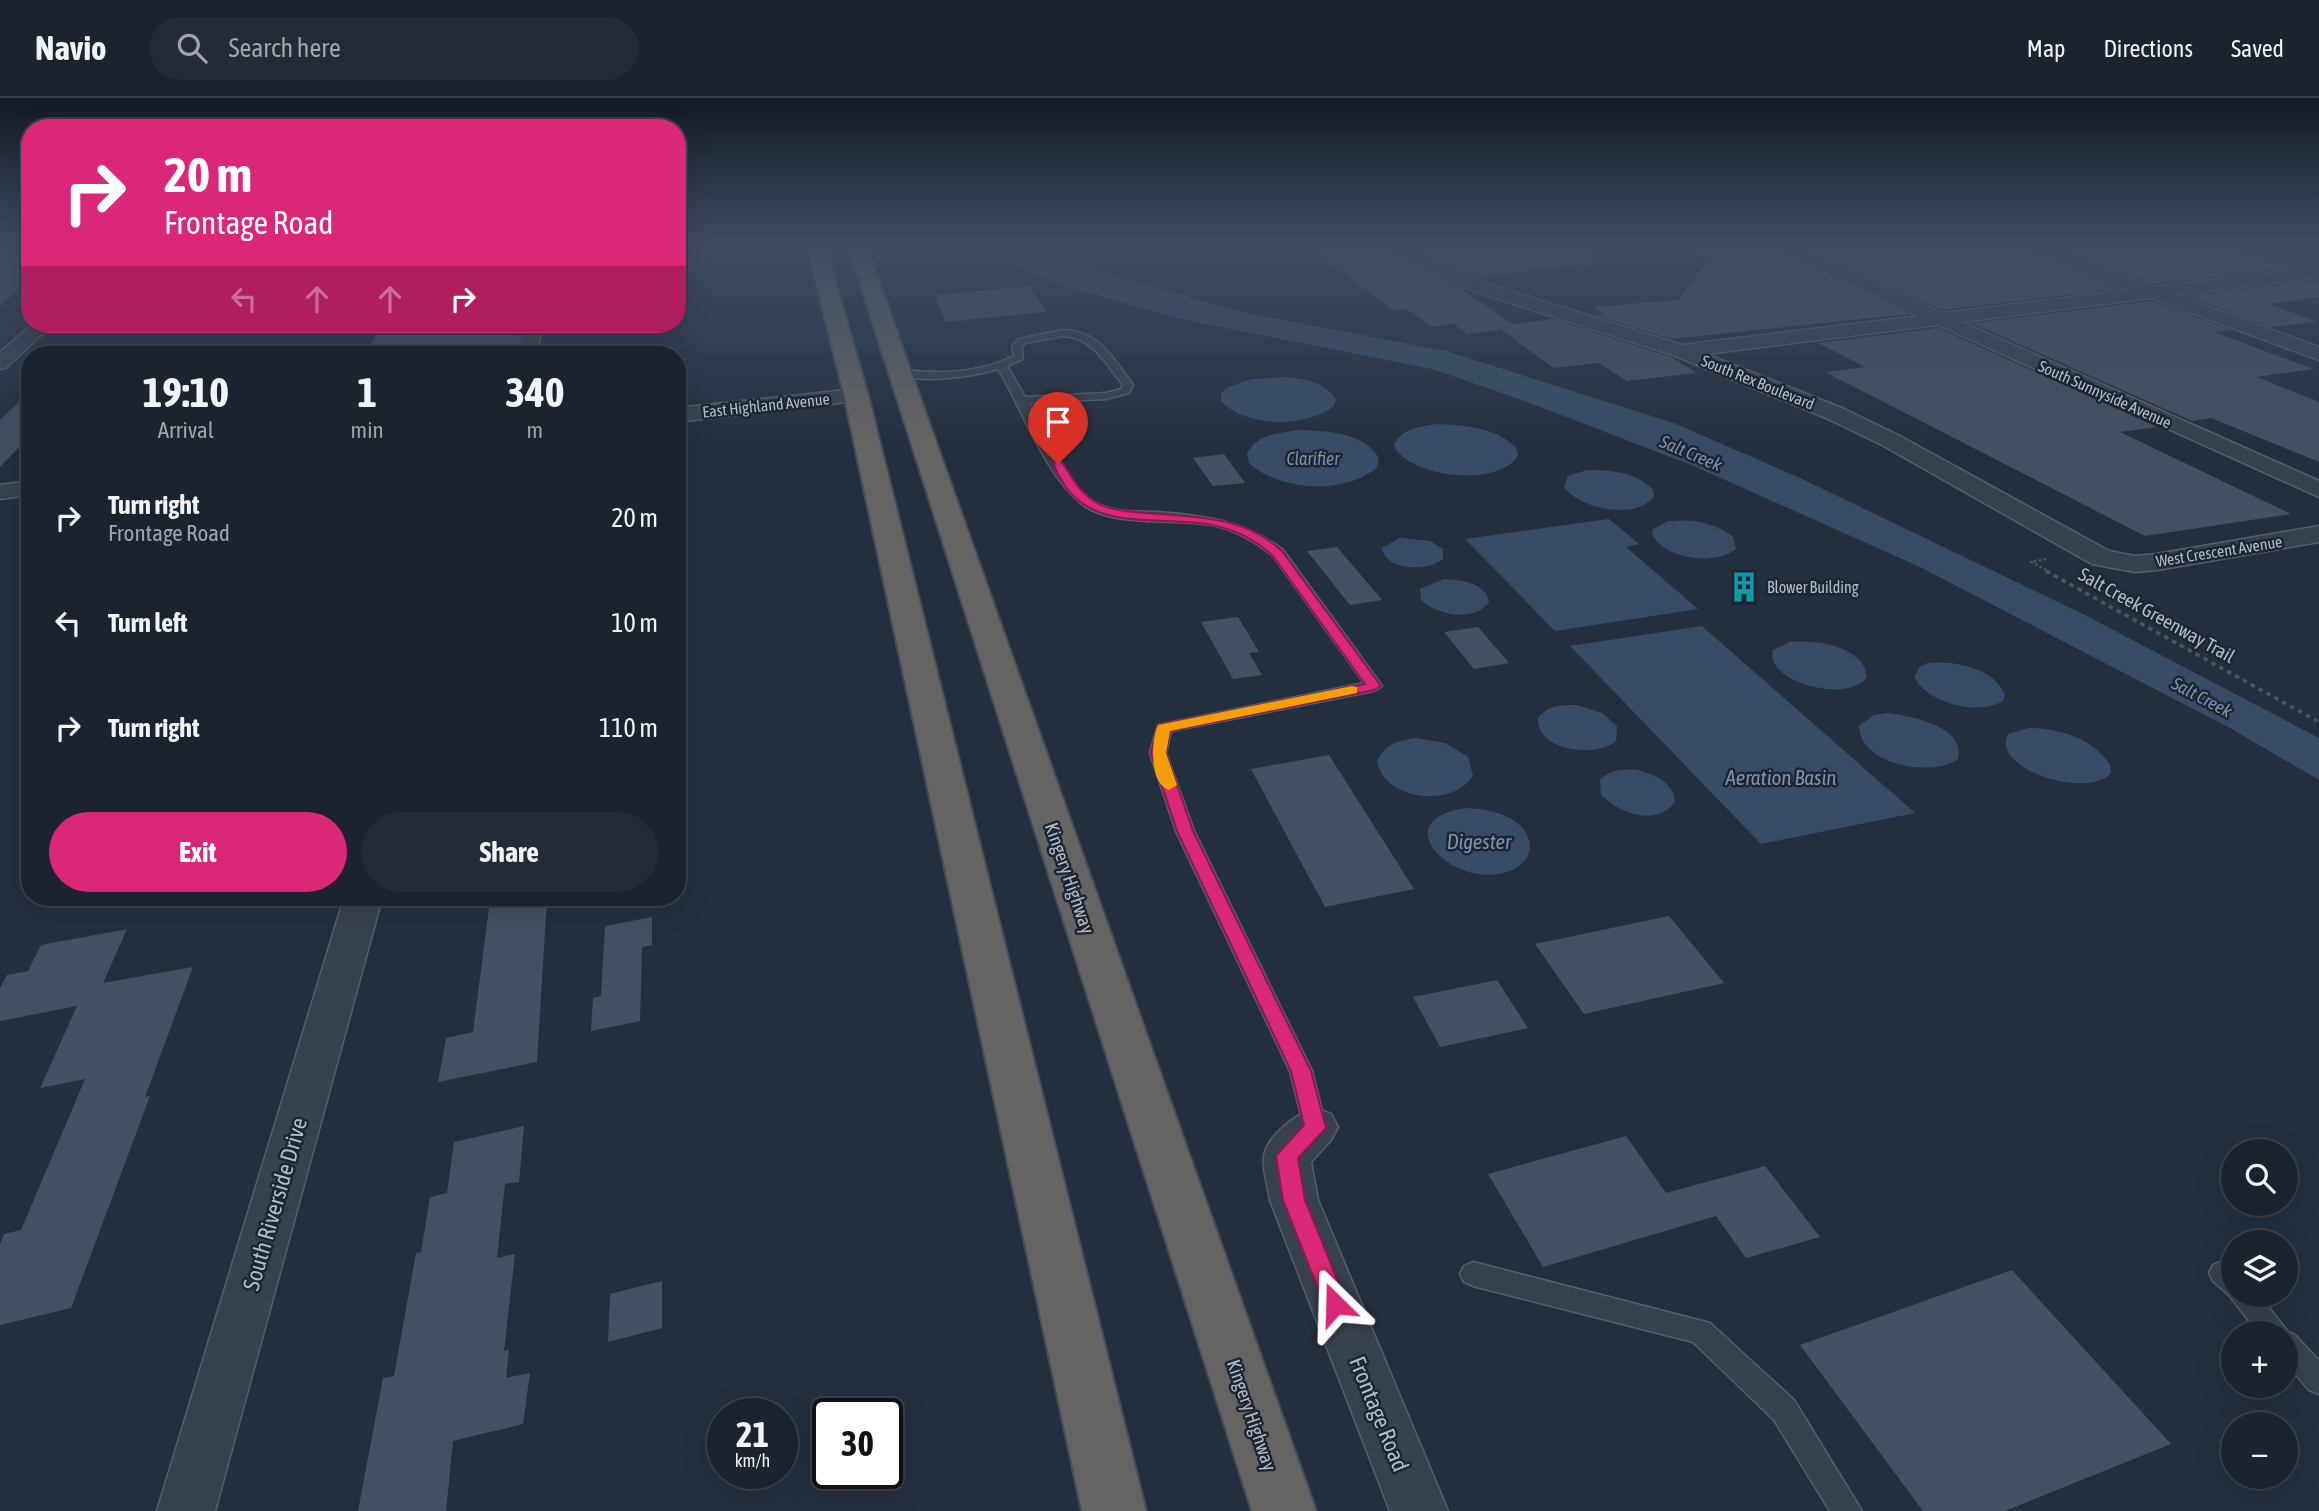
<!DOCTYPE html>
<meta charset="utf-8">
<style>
body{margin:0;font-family:"Asap Condensed",sans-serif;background:#242b36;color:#f1f3f6;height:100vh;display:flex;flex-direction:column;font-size:26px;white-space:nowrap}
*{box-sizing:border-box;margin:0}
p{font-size:23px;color:#a0a4aa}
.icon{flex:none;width:38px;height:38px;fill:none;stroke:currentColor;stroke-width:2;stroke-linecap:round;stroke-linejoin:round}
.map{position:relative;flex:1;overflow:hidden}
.panel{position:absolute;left:21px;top:248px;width:665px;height:560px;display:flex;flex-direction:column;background:#1b232e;border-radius:28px;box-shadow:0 7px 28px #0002,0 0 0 2px #39404a}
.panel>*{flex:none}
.top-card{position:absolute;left:21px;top:21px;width:665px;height:214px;border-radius:28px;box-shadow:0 7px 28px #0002,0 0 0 2px #39404a;background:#db2777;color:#fff;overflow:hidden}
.buttons{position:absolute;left:2221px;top:1041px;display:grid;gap:14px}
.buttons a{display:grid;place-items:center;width:77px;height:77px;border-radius:50%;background:#1b232e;box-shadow:0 7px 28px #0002,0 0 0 2px #39404a;font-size:35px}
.speed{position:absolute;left:707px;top:1300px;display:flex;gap:14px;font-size:35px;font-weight:700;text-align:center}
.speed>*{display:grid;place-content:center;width:91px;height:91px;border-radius:50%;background:#1b232e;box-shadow:0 7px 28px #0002,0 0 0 2px #39404a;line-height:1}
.speed small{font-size:18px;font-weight:400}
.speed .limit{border:4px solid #111;border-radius:10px;background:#fff;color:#111}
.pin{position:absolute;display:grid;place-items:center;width:60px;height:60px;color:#fff;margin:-72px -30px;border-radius:50% 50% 50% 0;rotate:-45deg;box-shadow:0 0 7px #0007}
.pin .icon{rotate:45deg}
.me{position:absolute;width:77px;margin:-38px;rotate:338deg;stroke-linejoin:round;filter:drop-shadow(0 0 5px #0008)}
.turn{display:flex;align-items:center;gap:24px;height:147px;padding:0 28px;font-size:32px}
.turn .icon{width:91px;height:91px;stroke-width:2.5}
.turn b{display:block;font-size:49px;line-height:60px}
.lanes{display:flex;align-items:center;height:66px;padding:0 28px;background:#0003;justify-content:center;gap:35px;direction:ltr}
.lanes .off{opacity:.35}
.eta{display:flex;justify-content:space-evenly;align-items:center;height:119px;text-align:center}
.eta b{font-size:42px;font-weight:700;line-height:49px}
.action{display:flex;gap:14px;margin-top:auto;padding:14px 28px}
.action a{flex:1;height:80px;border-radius:42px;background:#db2777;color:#fff;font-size:28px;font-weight:700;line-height:80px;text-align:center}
.action a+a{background:#242b36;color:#f1f3f6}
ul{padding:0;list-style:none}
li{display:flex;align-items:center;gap:21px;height:105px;padding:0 28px}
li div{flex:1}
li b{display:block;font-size:26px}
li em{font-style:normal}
header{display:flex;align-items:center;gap:42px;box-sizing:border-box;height:98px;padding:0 35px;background:#1b232e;border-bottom:2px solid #39404a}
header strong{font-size:33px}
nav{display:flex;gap:38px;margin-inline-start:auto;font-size:24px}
.search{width:490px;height:63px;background:#242b36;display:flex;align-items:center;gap:18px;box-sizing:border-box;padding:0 24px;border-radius:38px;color:#a0a4aa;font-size:26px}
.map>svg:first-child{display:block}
.water{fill:#394c67}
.building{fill:#455162}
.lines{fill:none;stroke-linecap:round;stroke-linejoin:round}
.service-casing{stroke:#565f6c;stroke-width:3}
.minor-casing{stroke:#565f6c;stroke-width:3}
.trunk-casing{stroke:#434c59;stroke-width:4}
.path-far1{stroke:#44595c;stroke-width:2.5;stroke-dasharray:2.5 2.5;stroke-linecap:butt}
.path{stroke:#44595c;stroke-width:3.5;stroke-dasharray:4.5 4.5;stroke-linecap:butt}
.service{fill:#38414e;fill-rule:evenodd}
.minor{fill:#38414e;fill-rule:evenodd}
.trunk{fill:#656462;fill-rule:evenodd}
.route{fill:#db2777;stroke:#8e194d;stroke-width:2}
.slow{fill:#f59e0b}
.labels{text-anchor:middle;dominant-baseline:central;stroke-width:5;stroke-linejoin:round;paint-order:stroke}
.far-street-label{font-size:16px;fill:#b4bcc9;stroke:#1d2633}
.far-poi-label{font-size:16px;fill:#b4bcc9;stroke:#1d2633;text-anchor:start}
.far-water-label{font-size:18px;font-style:italic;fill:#7c92b1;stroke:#1d2633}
.street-label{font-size:19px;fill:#b4bcc9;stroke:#1d2633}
.water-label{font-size:21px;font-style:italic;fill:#7c92b1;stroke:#1d2633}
.near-street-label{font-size:23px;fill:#b4bcc9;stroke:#1d2633}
</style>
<header>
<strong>Navio</strong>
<div class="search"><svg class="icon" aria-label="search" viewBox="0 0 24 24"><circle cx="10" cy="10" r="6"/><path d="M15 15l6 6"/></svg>Search here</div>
<nav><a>Map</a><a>Directions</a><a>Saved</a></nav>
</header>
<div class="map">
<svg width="2319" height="1413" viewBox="0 0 2319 1413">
<rect width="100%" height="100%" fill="#242f3e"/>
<path class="water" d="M 1001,147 L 1052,147 L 1108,176 L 1242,214 L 1446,253 L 1674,325 L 1800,380 L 2081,515 L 2319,640 L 2319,682 L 2230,630 L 1920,469 L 1694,368 L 1522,302 L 1432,271 L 1181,221 L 1058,186 L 1029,174 L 1000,150 Z
M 1288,279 C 1306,282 1325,284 1336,301 L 1334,308 C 1307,330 1246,330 1221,303 L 1221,296 L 1226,290 L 1252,281 Z
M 1437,326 C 1465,327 1494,329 1516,349 L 1518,357 C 1500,390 1410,380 1394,348 C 1400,330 1420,329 1437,326 Z
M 1300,332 C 1328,333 1363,334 1379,360 L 1377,369 C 1345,398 1279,393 1249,365 L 1247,356 C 1256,336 1280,335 1300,332 Z
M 1587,372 C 1611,372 1637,374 1653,392 L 1654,398 C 1638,423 1579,411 1564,389 L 1568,378 Z
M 1609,421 L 1639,446 L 1626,449 L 1698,511 L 1555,533 L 1465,441 Z
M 1668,423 C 1691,421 1715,424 1733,439 L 1736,451 C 1716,468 1663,461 1652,436 L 1653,431 Z
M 1400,440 L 1430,443 L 1443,451 L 1443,461 C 1428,474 1385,473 1382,450 Z
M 1444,481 C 1460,482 1486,484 1489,504 C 1474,525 1437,517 1421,502 L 1420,491 Z
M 1702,528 L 1915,715 L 1761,746 L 1570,548 Z
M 1790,544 C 1815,542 1863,547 1867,579 C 1849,606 1764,585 1773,552 Z
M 1929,565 C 1955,563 1994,569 2005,597 L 2003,603 C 1977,618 1929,606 1914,579 L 1920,568 Z
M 1576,607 L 1602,615 L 1617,628 L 1616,643 C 1597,660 1536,654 1538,620 C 1548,607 1561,607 1576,607 Z
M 1887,615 C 1911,618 1966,628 1958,661 C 1931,680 1860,667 1859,628 L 1874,617 Z
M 2029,630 C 2060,631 2093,640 2110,667 L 2111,675 C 2087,702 1990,671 2008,636 Z
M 1415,640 L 1445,645 L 1468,659 L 1473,678 C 1453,710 1384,703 1377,663 C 1385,646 1398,643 1415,640 Z
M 1638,672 C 1655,677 1673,684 1675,703 C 1659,730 1617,715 1601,696 L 1600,682 C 1611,671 1623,671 1638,672 Z
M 1466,710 C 1482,711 1499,713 1513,722 C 1540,740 1533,768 1503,775 C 1450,788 1385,722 1466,710 Z"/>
<path class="building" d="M 1307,147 L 1369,147 L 1461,191 L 1513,226 L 1553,221 L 1671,259 L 1697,275 L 1627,283 L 1599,265 L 1554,270 L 1501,232 L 1467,236 L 1454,226 L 1431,229 L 1407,211 L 1393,212 Z
M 1400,147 L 1592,147 L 1593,166 L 1474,178 Z
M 1677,147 L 1766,147 L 1909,216 L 1671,241 L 1595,217 L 1604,216 L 1593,209 L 1679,202 L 1705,165 L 1712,164 Z
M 1795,147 L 2012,147 L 2118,191 L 1942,212 Z
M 2046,147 L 2226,147 L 2296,169 L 2154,186 Z
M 30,159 L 30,181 L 0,207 L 0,161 Z
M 2319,182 L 2319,199 L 2269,206 L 2318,224 L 2270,229 L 2187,198 Z
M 1030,188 L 1046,214 L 946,224 L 934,197 Z
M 2151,203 L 2231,232 L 2214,234 L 2313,271 L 2257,279 L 2319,304 L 2319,364 L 2211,320 L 2192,323 L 1972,225 Z
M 382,226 L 522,226 L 514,257 L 490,257 L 489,249 L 365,257 Z
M 1938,230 L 2157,329 L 2120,334 L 2291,416 L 2145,438 L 1825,274 L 1865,269 L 1818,245 Z
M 30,294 L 30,347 L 20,348 L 0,369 L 0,322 Z
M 1224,356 L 1245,385 L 1213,388 L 1193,360 Z
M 1337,449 L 1382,502 L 1350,507 L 1307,453 Z
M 1238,519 L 1259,554 L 1249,555 L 1262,577 L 1233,581 L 1201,524 Z
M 1478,529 L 1509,565 L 1474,571 L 1444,534 Z
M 1329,657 L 1414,791 L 1325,809 L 1251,671 Z
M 503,800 L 547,800 L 537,964 L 438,984 L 446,940 L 473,934 L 490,802 Z
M 1669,818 L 1724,885 L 1584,916 L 1535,846 Z
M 652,819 L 652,847 L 642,849 L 640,923 L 591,933 L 593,900 L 601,898 L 605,828 Z
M 127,831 L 103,885 L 193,869 L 145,999 L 150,998 L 71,1210 L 0,1227 L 0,1146 L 4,1136 L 21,1132 L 85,981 L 40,990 L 77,908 L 0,923 L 0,890 L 7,877 L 28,873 L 41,847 Z
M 1497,882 L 1528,930 L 1440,949 L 1413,899 Z
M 524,1028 L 519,1084 L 505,1086 L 497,1160 L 515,1156 L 504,1253 L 509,1252 L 506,1280 L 530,1275 L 523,1326 L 453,1343 L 446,1413 L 358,1413 L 383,1280 L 394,1278 L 416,1155 L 421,1154 L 430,1099 L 447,1095 L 454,1044 Z
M 1626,1038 L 1666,1095 L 1765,1068 L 1820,1139 L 1746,1160 L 1716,1118 L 1543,1169 L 1488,1076 Z
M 2012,1172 L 2171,1346 L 2005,1413 L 1923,1413 L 1800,1247 Z
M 662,1183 L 662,1230 L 608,1244 L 610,1196 Z"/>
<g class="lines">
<g class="service-casing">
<path id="service" d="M 1063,232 C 1099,233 1113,260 1133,287 L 1129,295 L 1106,301 L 1029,305 C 1046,337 1062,382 1093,403 C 1111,415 1136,413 1156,414 C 1203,417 1245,423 1283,452 L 1382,588 L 1374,593 L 1171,633 L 1166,655 L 1194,733 L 1312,973 L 1326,1029 L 1323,1036 L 1315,1038 L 1307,1036 L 1304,1029 L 1290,973 L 1176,733 L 1150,655 L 1158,627 L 1364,585 L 1273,458 C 1255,443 1236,432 1212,427 C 1175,420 1111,430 1082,406 C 1045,377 1023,312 998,271 C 974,278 917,288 895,274 L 900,271 C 939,277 978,275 1014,258 L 1012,248 L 1019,241 ZM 1063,238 C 1092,239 1106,266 1123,287 L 1121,291 L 1106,295 L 1025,299 L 1007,268 L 1023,261 L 1022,249 L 1025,245 Z
M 2222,1163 L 2233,1169 L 2233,1197 L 2259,1197 L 2288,1234 L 2295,1237 L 2319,1263 L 2319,1296 L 2309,1292 L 2286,1265 L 2286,1236 L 2259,1236 L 2229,1197 L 2213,1183 L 2209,1175 L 2213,1167 Z
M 1473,1164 L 1710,1225 L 1794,1302 L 1862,1413 L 1830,1413 L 1774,1322 L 1693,1244 L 1473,1188 L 1464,1184 L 1460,1176 L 1464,1168 Z"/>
</g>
<g class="minor-casing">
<path id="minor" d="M 1371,147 L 1393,147 L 1482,184 L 1682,247 L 1918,218 L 1768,147 L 1789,147 L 1942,215 L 2129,192 L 2015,147 L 2038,147 L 2154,189 L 2319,169 L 2319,179 L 2176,197 L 2319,249 L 2319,262 L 2151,200 L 1962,224 L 2319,383 L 2319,399 L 1938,227 L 1706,256 L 1842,310 L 1898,337 L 2109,453 L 2135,458 L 2157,456 L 2319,428 L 2319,444 L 2157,472 L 2135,474 L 2092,466 L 1882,347 L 1826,320 L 1673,257 L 1470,192 Z
M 2264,147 L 2289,147 L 2319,157 L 2319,167 L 2266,150 Z
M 33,226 L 53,226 L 7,269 L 0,271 L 0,254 Z
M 525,226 L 543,226 L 536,257 L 516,257 Z
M 856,291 L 867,297 L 864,302 L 677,324 L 677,310 Z
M 30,383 L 30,397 L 0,401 L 0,387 Z
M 344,800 L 382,800 L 215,1413 L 157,1413 Z
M 1315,1010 L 1331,1016 L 1338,1029 L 1331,1042 L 1311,1064 L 1318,1102 L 1448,1413 L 1390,1413 L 1270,1102 C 1268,1089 1262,1070 1264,1058 C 1267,1037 1297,1016 1315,1010 Z"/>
</g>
<g class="trunk-casing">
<path id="trunk" d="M 807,147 L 825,147 L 868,297 L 1146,1413 L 1082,1413 L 844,297 Z
M 848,147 L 866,147 L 1316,1413 L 1252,1413 Z"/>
</g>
<path class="path-far1" d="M 2046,461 L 2031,464 L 2050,474"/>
<path class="path" d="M 2046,473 L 2319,624"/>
<use href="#service" class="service"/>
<use href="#minor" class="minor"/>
<use href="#trunk" class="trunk"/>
</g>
<linearGradient id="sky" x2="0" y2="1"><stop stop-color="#141a22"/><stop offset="0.43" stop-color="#3f4d63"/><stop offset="1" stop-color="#3f4d63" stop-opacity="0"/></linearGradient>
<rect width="2319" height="345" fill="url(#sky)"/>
<path class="route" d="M 1054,364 L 1062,364 C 1071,378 1078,392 1092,402 C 1105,412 1128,413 1144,415 C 1193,419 1244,417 1282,453 L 1381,588 L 1374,592 L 1170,633 L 1166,655 L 1193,733 L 1311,973 L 1326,1030 L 1298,1060 L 1305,1102 L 1347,1206 L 1344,1213 L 1335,1217 L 1327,1213 L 1283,1102 L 1276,1058 L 1304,1027 L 1291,973 L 1177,733 L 1151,655 L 1158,627 L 1365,586 L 1273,458 C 1255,441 1236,432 1212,427 C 1163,417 1091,435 1062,383 C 1058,376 1054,370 1054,364 Z"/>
<path class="slow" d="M 1352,588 L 1357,589 L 1357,595 L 1170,633 L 1166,655 L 1177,687 L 1169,692 C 1149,686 1151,642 1158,627 Z"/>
<defs>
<g id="building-bare" transform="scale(2.415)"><path d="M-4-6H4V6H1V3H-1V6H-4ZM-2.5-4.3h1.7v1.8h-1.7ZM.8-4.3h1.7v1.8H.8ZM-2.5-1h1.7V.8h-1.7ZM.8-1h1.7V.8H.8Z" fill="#0f9aa8" stroke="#1d2633" stroke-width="2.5" paint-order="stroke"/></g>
</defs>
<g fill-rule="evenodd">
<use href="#building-bare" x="1744" y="489"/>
</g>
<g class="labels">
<g class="far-street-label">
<text transform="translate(1758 284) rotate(22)">South Rex Boulevard</text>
<text transform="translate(2105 296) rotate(24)">South Sunnyside Avenue</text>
<text transform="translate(766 307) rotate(-6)">East Highland Avenue</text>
<text transform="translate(2219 453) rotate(-9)">West Crescent Avenue</text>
</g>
<g class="far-poi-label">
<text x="1767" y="489">Blower Building</text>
</g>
<g class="far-water-label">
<text transform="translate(1691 355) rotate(23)">Salt Creek</text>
<text x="1313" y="360">Clarifier</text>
<text transform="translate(2202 599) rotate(28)">Salt Creek</text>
</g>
<g class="street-label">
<text transform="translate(2157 517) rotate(29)">Salt Creek Greenway Trail</text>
<text transform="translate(1070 780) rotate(71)">Kingery Highway</text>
<text transform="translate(1252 1317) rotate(71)">Kingery Highway</text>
</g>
<g class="water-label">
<text x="1781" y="679">Aeration Basin</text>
<text x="1479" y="743">Digester</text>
</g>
<g class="near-street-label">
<text transform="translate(275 1106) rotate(-74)">South Riverside Drive</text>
<text transform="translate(1379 1316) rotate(68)">Frontage Road</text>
</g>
</g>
</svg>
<div class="buttons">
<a><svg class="icon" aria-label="search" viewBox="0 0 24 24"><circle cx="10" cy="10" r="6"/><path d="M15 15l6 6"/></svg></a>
<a><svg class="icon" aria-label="layers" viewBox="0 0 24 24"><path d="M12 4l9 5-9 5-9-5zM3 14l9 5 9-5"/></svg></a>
<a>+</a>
<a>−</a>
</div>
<div class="speed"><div>21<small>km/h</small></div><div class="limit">30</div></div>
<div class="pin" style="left:1058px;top:366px;background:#d93025"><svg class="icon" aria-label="arrive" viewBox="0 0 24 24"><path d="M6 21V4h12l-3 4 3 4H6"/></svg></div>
<svg class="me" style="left:1335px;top:1206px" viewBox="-20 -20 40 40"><path d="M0-17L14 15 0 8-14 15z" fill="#db2777" stroke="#fff" stroke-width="4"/></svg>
<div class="top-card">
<div class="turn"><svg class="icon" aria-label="right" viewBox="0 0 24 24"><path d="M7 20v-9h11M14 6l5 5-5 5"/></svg><div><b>20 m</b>Frontage Road</div></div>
<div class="lanes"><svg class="icon off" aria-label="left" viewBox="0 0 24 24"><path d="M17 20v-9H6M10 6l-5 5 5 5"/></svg><svg class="icon off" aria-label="ahead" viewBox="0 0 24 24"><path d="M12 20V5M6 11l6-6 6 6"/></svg><svg class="icon off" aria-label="ahead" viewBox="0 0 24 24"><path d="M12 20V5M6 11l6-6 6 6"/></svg><svg class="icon" aria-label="right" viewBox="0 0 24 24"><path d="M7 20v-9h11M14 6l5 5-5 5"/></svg></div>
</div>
<section class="panel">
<div class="eta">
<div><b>19:10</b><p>Arrival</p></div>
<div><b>1</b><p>min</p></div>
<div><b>340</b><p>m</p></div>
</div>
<ul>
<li><svg class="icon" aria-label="right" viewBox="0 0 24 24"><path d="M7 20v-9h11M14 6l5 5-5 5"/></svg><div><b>Turn right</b><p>Frontage Road</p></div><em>20 m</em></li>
<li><svg class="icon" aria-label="left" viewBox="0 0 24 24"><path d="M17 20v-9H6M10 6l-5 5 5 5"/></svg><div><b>Turn left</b></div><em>10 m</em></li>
<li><svg class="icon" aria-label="right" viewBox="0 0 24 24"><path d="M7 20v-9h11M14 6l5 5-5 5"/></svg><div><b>Turn right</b></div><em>110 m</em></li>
</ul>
<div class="action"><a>Exit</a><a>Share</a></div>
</section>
</div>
